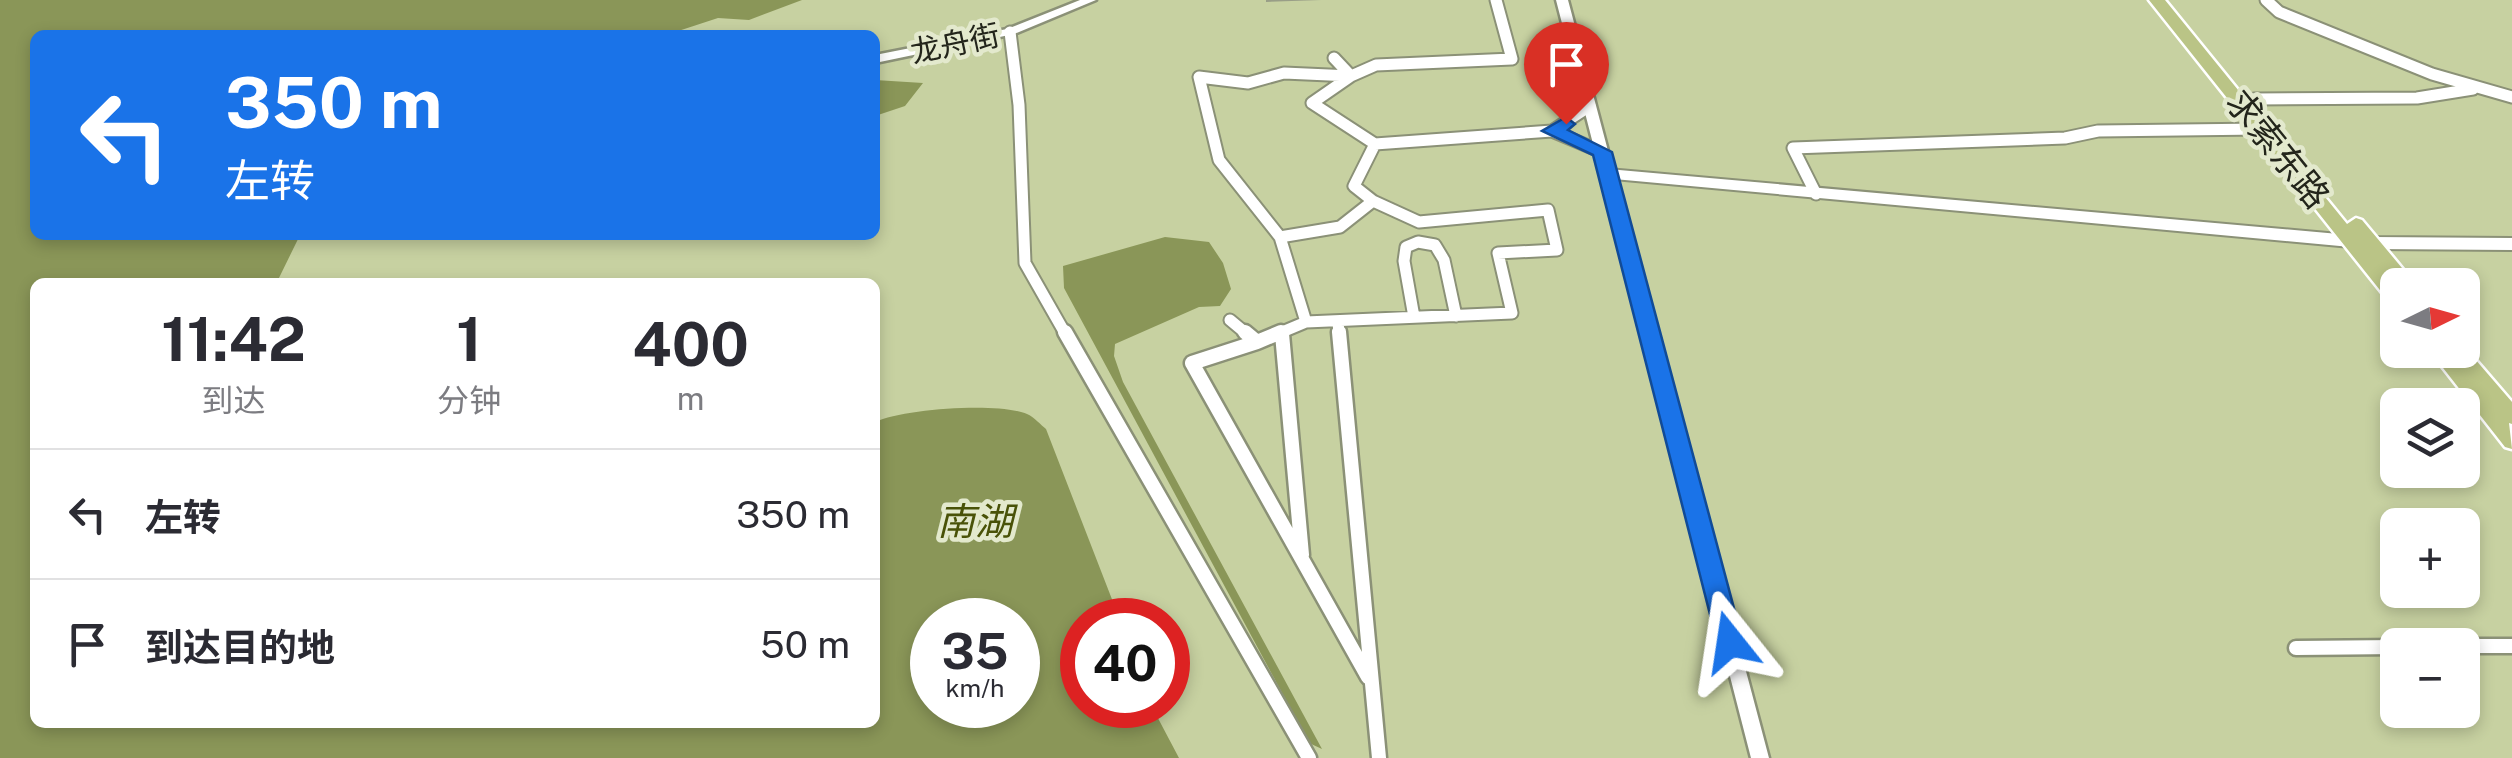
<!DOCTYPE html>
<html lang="zh">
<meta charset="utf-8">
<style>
body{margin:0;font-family:"Public Sans","Noto Sans SC",sans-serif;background:#f2f2f3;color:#2b2b33;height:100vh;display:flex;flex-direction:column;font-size:38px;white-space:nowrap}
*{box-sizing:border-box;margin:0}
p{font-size:32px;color:#7c7c81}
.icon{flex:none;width:55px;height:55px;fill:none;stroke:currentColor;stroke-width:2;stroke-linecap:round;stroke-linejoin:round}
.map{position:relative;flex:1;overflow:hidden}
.details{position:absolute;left:30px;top:278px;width:850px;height:450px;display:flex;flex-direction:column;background:#fff;border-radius:15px;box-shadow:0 5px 15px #0003}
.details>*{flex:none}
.top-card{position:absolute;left:30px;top:30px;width:850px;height:210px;border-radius:15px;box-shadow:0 5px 15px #0003;background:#1a73e8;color:#fff;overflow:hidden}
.needle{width:65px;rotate:85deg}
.controls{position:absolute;left:2380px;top:268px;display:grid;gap:20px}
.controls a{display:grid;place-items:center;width:100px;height:100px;border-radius:15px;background:#fff;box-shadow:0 5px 15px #0003;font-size:50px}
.speed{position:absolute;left:910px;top:598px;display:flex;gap:20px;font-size:50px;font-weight:700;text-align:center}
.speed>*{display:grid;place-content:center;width:130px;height:130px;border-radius:50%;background:#fff;box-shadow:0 5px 15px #0003;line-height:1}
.speed small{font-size:25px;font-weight:400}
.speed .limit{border:15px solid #d22;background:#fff;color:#111}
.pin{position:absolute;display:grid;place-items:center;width:85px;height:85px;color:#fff;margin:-102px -42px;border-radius:50% 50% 50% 0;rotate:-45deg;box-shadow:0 0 10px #0007}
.pin .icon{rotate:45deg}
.me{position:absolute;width:110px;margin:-55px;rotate:345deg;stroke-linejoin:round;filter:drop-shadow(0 0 8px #0008)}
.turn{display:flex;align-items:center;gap:35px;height:210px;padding:0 30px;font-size:45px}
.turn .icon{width:130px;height:130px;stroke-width:2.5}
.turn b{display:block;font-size:70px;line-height:85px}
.eta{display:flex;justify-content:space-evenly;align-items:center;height:170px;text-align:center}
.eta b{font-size:60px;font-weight:700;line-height:70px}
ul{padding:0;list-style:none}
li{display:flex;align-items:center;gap:30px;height:130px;padding:0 30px;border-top:2px solid #e1e1e2}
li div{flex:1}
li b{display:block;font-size:38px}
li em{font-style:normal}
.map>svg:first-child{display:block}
.green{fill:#c7d1a1;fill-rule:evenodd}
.water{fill:#8a9658;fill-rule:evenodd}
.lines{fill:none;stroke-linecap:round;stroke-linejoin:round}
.minor-far1-casing{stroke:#8b9177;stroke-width:15}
.minor-casing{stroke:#8b9177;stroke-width:19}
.tertiary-casing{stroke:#8b9177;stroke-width:5}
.secondary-casing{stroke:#8b9177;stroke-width:4}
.primary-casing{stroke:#fff;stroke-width:5}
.minor-far1{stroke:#fff;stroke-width:11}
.minor{stroke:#fff;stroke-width:14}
.tertiary{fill:#fff;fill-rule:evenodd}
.secondary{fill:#fff;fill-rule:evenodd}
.primary{fill:#bac486;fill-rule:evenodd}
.wall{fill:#999e87}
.route{fill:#1a73e8;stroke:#114b97;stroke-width:2.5}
.labels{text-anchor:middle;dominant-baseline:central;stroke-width:9;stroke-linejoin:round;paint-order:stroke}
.far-street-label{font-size:30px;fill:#23251b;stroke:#e3e9cd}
.street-label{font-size:35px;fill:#23251b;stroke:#e3e9cd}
.water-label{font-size:38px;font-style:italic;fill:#495208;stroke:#e3e9cd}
</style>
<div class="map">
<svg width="2512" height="758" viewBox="0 0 2512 758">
<rect width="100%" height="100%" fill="#e3e9cd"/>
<path class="green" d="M 0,0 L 2512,0 L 2512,758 L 0,758 ZM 35,35 L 875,35 L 875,235 L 35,235 ZM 35,282 L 875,282 L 875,722 L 35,722 ZM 2398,285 L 2462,285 L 2462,350 L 2398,350 ZM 2398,405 L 2462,405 L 2462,470 L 2398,470 ZM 2398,525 L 2462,525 L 2462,590 L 2398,590 ZM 932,620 L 1018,620 L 1018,705 L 932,705 ZM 1082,620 L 1168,620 L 1168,705 L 1082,705 ZM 2398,645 L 2462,645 L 2462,710 L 2398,710 Z"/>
<path class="water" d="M 0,0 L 802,0 L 749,20 L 718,18 L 666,35 L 35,35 L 35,235 L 300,235 L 277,282 L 35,282 L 35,722 L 875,722 L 875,422 C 903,409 998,402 1027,414 C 1034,417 1041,425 1046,429 L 1120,620 L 1082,620 L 1082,705 L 1151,705 L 1179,758 L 0,758 ZM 932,620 L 1018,620 L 1018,705 L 932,705 Z
M 875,80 L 923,83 L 905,106 L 875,116 Z
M 1165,237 L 1209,242 L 1223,263 L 1231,289 L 1220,306 L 1199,307 L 1115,344 L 1114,356 L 1123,382 L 1322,749 L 1309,743 L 1064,288 L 1063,266 Z"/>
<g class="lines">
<g class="minor-far1-casing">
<path id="minor-far1" d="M 1496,0 L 1512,59 L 1376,65 L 1351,76 L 1312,103 L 1375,144 L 1552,131
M 2266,0 L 2279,12 L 2432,74 L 2512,97
M 1010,32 L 1019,105 L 1025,263 L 1066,335
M 1334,58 L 1351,76
M 1351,76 L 1284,73 L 1248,83 L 1199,77 L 1219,160 L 1280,237 L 1306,322 L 1512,313 L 1498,253 L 1557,250 L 1548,210 L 1419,222 L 1373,201 L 1354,186 L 1375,144
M 2254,99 L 2417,98 L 2473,89
M 1590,106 L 1552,131 L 1602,152
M 1816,194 L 1793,148 L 2065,138 L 2098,131 L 2262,129
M 1280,237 L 1340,227 L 1373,201
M 1414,317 L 1404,261 L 1406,247 L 1418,242 L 1435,245 L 1444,260 L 1456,316
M 1230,320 L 1248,335
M 1338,321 L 1339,335
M 1275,335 L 1306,322"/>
</g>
<g class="minor-casing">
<path id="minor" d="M 1065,332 L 1309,758
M 1245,332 L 1257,342 L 1281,332
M 1339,332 L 1379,758
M 1282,334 L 1302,555
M 1257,342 L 1192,363 L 1368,677
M 2462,646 L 2512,646
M 2296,648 L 2398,647"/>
</g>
<g class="tertiary-casing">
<path id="tertiary" d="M 1080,0 L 1096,0 L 1014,34 L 875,63 L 875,55 L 1007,29 Z
M 1556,0 L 1568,0 L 1769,758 L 1751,758 Z"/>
</g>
<g class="secondary-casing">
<path id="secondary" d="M 1608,169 L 2372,237 L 2512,238 L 2512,250 L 2372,249 L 1603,178 L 1600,174 L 1603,170 Z"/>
</g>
<g class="primary-casing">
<path id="primary" d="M 2149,0 L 2165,0 L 2347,224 L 2356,218 L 2362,220 L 2412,280 L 2414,285 L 2398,285 L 2398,306 L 2391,304 Z
M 2462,344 L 2512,402 L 2512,424 L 2509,423 L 2512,449 L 2505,447 L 2429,350 L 2462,350 Z"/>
</g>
<use href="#minor-far1" class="minor-far1"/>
<use href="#minor" class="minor"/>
<use href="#tertiary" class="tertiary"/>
<use href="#secondary" class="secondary"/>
<use href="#primary" class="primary"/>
</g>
<path class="wall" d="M 1266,0 L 1321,0 L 1266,2 Z"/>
<path class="route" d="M 1566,117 L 1575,124 L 1568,130 L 1612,152 L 1743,642 L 1739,651 L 1730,654 L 1720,651 L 1717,642 L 1593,155 L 1542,131 Z"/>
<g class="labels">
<g class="far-street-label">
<text transform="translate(955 43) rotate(-12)">龙舟街</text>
</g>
<g class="street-label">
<text transform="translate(2278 149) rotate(51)">求索东路</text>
</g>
<g class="water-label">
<text x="975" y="521">南湖</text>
</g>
</g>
</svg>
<div class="controls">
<a><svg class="needle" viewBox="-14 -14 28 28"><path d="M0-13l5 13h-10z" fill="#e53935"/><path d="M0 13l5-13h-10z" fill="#7c7c81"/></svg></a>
<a><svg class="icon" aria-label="layers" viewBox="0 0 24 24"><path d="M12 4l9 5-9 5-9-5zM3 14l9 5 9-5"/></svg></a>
<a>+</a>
<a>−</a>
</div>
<div class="speed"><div>35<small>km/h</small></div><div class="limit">40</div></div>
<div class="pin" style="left:1566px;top:124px;background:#d93025"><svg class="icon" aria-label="arrive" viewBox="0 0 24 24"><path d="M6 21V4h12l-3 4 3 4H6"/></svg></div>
<svg class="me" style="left:1730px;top:642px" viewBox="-20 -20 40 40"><path d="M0-17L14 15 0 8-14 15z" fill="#1a73e8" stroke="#fff" stroke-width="4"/></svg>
<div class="top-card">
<div class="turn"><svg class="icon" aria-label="left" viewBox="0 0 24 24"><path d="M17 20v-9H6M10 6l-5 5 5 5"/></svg><div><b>350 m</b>左转</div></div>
</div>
<section class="details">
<div class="eta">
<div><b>11:42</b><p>到达</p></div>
<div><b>1</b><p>分钟</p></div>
<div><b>400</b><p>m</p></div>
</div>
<ul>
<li><svg class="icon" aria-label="left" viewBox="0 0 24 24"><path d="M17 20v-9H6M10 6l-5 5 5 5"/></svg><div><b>左转</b></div><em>350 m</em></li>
<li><svg class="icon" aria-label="arrive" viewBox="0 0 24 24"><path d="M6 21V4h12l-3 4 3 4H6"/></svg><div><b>到达目的地</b></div><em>50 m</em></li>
</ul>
</section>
</div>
